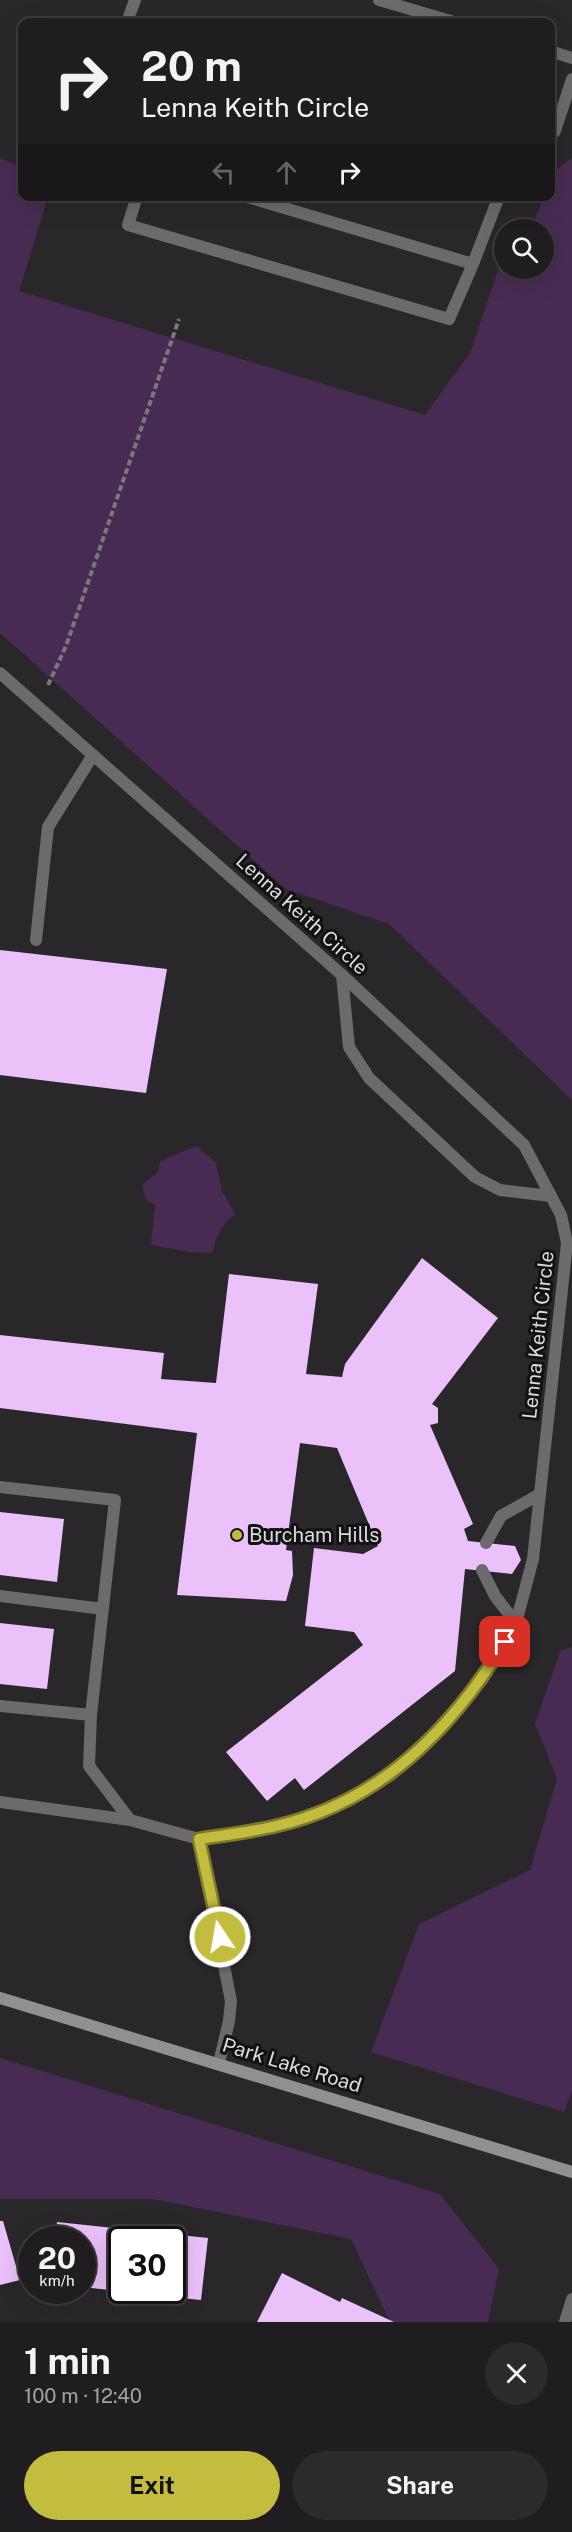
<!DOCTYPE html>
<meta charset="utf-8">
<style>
body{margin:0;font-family:"Public Sans",sans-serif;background:#2d2a2d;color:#f1f3f6;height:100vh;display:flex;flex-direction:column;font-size:22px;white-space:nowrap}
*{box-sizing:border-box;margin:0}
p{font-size:20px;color:#a2a2a5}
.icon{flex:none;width:33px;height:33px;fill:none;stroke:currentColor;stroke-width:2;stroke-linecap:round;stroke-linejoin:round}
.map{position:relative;height:2322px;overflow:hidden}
.details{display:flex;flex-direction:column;background:#201d20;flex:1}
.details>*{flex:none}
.guide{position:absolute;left:18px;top:18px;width:537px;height:183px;border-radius:12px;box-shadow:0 6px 24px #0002,0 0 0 2px #3d3b3e;background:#201d20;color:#f1f3f6;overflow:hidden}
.controls{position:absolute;left:494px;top:219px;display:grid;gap:12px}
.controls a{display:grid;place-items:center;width:60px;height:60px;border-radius:50%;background:#201d20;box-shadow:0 6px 24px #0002,0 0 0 2px #3d3b3e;font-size:30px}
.speed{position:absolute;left:18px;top:2226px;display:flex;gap:12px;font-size:30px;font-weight:700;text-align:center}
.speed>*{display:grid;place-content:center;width:78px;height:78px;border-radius:50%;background:#201d20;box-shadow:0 6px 24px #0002,0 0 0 2px #3d3b3e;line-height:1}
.speed small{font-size:15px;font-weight:400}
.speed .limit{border:3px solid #111;border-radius:9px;background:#fff;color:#111}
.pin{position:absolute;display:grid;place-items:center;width:51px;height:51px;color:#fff;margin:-26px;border-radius:12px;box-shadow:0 3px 9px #0006}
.me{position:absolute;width:66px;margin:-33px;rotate:348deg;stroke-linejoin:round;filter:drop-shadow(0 0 4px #0008)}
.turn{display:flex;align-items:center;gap:21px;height:126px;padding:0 24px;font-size:27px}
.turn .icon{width:78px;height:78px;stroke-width:2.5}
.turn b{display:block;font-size:42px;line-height:51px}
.lanes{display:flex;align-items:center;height:57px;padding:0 24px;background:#0003;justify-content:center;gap:30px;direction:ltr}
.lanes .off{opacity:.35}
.round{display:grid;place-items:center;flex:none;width:63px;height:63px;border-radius:32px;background:#2d2a2d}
.overview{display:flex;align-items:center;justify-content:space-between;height:102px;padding:0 24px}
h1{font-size:36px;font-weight:700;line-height:45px}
.button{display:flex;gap:12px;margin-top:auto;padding:12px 24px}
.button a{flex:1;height:69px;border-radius:36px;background:#c2bd3f;color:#111;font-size:24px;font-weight:700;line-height:69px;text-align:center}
.button a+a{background:#2d2a2d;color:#f1f3f6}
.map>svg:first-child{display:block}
.green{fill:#482b52}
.building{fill:#ebc1fa}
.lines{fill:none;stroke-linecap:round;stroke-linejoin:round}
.path{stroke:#79777a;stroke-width:4;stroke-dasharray:6 3;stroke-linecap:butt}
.lane{stroke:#6c6a6c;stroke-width:12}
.street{stroke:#6c6a6c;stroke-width:12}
.secondary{stroke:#928f93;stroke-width:12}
.route-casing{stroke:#7e7b29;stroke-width:15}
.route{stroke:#c2bd3f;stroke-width:10}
.poi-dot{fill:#c2bd3f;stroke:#121113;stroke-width:2}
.labels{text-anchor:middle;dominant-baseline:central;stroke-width:6;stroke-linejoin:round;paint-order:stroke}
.street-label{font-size:20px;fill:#dcdadd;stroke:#121113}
.poi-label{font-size:20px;fill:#dcdadd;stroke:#121113;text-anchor:start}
</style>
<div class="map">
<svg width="572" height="2322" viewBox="0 0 572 2322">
<rect width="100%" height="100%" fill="#2a272b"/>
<path class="green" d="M 0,158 L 22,167 L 22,196 L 48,197 L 19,291 L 425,415 L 470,353 L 504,252 L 504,268 L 543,268 L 543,230 L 530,229 L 544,197 L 550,196 C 550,176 555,169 572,158 L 572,1100 L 389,924 L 286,889 L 0,633 Z
M 197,1146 L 216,1163 L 222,1191 L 235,1214 C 222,1224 215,1236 213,1253 L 190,1252 L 151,1245 L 155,1205 L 146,1199 L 142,1185 L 158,1172 L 160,1161 Z
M 572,1647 L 572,2091 L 564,2112 L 371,2052 L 419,1924 L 530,1870 L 557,1778 L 535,1724 L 560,1651 Z
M 0,2058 L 440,2194 L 499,2269 L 488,2322 L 390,2322 L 351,2239 L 153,2199 L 0,2199 Z"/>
<path class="building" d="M 0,950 L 167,969 L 146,1093 L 0,1075 Z
M 422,1258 L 498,1318 L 432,1404 L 438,1408 L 438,1423 L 430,1425 L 473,1524 L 464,1529 L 468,1541 L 515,1546 L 521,1560 L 512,1574 L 465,1569 L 455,1671 L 304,1790 L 295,1778 L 267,1801 L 226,1752 L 363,1645 L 354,1632 L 305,1626 L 314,1548 L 363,1554 L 378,1546 L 337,1448 L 300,1443 L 286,1550 L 292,1551 L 293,1575 L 286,1601 L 177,1595 L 197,1433 L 0,1408 L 0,1335 L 164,1353 L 161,1379 L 216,1383 L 229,1274 L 318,1284 L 306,1374 L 342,1377 L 345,1364 Z
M 0,1512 L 64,1519 L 57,1582 L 0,1575 Z
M 0,1623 L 54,1629 L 47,1689 L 0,1684 Z
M 0,2221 L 3,2221 L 20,2280 L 0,2285 Z
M 57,2222 L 208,2238 L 201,2300 L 181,2298 L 181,2290 L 172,2289 L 172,2240 L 122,2240 L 122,2283 L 110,2282 L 110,2290 L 82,2287 L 82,2240 L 55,2240 Z
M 282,2273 L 340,2302 L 342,2298 L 394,2322 L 257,2322 Z
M 144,2290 L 165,2290 L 165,2295 L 144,2293 Z"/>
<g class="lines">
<path class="path" d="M 48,685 L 66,646 L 179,319"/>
<path class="lane" d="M 127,22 L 135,0
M 550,136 L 555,131 L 572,79
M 137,196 L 128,225 L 449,319 L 473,264
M 244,196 L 473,264 L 499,196
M 36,940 L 48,827 L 93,755
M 342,975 L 349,1047 L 369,1078 L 475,1177 L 500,1190 L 551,1196
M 0,1487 L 115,1500 L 91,1715 L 89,1766 L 130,1820
M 486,1543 L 501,1516 L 540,1494
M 482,1570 L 495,1596 L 516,1623
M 0,1596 L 103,1609
M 0,1706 L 91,1715"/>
<path class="street" d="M 379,0 L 454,22
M 550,51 L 572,58
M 0,673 L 342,975 L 524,1145 L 561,1215 L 567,1243 L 533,1559 L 516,1623 L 482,1680 L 431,1739 L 391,1775 L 348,1801 L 278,1826 L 199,1839 L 130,1820 L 0,1802
M 199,1839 L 231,2001 L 229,2021 L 219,2063
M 565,2322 L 572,2299"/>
<path class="secondary" d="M 0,1998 L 572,2172"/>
</g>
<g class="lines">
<g class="route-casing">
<path id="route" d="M 220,1937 L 199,1839 C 225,1835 251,1832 276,1826 C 380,1802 451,1730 505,1642"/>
</g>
<use href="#route" class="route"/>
</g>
<circle class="poi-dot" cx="237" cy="1535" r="6"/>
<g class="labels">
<g class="street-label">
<text transform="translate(302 914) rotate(42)">Lenna Keith Circle</text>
<text transform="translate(538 1335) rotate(-84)">Lenna Keith Circle</text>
<text transform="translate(292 2065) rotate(17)">Park Lake Road</text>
</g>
<g class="poi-label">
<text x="249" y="1535">Burcham Hills</text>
</g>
</g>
</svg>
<div class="controls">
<a><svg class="icon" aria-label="search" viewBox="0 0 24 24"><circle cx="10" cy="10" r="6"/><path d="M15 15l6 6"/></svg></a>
</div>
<div class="speed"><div>20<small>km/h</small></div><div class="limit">30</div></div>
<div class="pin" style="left:505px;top:1642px;background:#d93025"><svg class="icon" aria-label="arrive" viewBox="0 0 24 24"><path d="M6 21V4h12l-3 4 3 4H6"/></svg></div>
<svg class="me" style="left:220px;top:1937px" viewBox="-20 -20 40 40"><circle r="17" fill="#c2bd3f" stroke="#fff" stroke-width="3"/><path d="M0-11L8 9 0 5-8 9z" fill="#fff"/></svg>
<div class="guide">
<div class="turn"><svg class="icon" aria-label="right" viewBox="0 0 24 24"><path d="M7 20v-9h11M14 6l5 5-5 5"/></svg><div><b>20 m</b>Lenna Keith Circle</div></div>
<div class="lanes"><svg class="icon off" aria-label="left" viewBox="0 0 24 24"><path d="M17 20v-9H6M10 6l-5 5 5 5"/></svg><svg class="icon off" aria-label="ahead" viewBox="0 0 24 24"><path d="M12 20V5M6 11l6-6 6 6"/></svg><svg class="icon" aria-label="right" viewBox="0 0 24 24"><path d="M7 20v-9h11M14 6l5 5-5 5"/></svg></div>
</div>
</div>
<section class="details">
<div class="overview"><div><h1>1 min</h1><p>100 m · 12:40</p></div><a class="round"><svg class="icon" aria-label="close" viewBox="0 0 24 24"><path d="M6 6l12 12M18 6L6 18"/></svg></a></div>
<div class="button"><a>Exit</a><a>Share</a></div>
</section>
